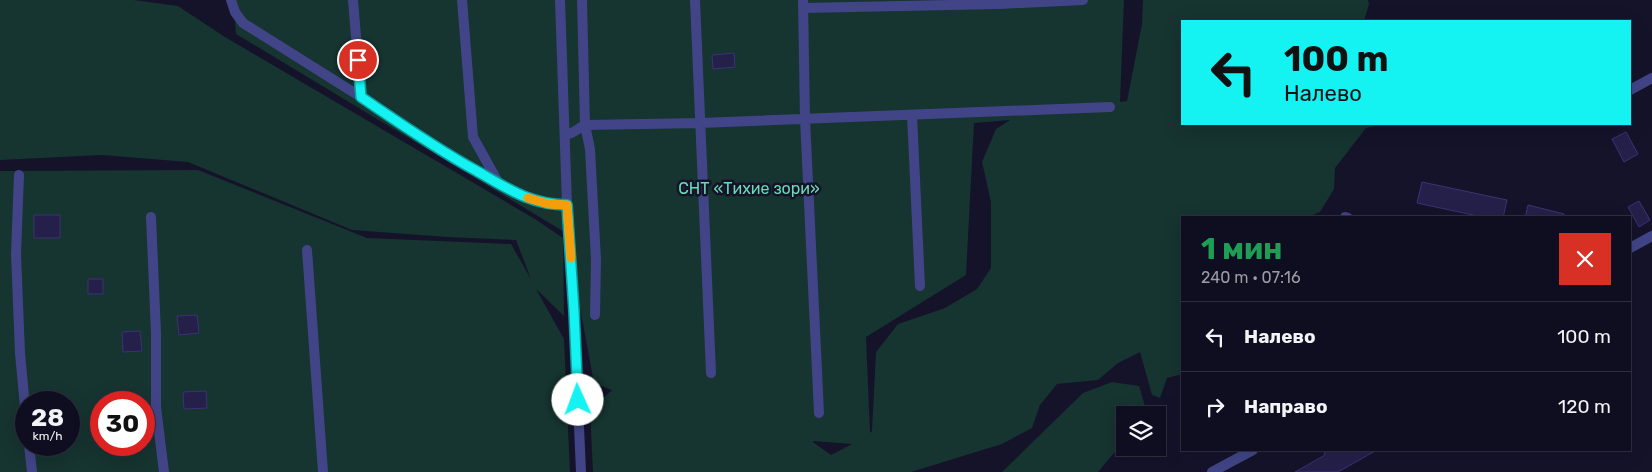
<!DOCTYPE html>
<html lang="ru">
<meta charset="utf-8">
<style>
body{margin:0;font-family:Rubik,sans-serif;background:#1d1c2d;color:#f1f3f6;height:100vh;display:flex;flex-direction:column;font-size:19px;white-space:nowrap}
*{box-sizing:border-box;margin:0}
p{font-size:16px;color:#9b9ca5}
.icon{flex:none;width:28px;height:28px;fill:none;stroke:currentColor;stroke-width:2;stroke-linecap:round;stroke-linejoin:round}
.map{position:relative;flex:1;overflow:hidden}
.details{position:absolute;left:1181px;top:216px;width:450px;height:235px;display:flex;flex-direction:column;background:#0f0e20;border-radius:0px;box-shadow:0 5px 20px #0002,0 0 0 1px #2f2e3e}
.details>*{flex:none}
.guide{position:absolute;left:1181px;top:20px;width:450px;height:105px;border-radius:0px;box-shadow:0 5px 20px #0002,0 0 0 1px #2f2e3e;background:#15f2f2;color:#111;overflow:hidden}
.buttons{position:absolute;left:1116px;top:406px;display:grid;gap:10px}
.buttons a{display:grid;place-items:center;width:50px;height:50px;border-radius:0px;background:#0f0e20;box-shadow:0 5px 20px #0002,0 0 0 1px #2f2e3e;font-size:25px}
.speed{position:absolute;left:15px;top:391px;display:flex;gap:10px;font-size:25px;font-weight:700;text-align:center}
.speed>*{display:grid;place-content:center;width:65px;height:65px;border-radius:50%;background:#0f0e20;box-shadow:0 5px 20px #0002,0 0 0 1px #2f2e3e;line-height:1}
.speed small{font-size:12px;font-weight:400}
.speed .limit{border:8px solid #d22;background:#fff;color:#111}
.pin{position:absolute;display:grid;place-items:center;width:42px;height:42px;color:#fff;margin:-21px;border:2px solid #fff;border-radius:50%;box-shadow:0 1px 5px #0007}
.me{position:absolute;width:55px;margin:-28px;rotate:358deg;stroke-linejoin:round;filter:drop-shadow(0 0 4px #0008)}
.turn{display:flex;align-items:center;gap:18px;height:105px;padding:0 20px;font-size:22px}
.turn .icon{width:65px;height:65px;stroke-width:2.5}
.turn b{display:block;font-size:35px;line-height:42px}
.round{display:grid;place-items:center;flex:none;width:52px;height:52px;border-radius:0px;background:#1d1c2d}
.summary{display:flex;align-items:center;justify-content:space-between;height:85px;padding:0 20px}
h1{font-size:30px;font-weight:700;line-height:38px;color:#1e9e55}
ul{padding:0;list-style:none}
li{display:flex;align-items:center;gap:15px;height:70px;padding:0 20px;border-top:1px solid #2f2e3e}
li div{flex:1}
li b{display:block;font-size:19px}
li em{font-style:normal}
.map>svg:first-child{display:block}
.green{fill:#163430;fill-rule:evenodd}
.building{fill:#24204a;stroke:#3a3375}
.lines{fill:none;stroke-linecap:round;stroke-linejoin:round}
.minor{stroke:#414587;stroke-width:10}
.route-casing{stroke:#0e9d9d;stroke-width:12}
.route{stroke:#15f2f2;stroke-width:9}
.slow{stroke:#f59e0b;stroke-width:9}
.labels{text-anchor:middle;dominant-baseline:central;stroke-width:5;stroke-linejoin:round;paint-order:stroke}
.park-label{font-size:16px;fill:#6cdbb4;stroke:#14132a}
</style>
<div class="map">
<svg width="1652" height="472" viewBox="0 0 1652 472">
<rect width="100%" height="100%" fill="#14132a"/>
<path class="green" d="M 0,0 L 134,0 L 178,6 L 225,37 L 535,219 L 563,238 L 564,316 L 536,289 L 564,339 L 570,472 L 0,472 L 0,171 L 198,170 L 367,238 L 511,244 L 531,279 L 516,240 L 447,237 L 352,230 L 188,162 L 102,155 L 0,160 ZM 26,402 L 69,402 L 69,445 L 26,445 ZM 101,402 L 144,402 L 144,445 L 101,445 Z
M 233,0 L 1124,0 L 1120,102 L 1127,101 L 1142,24 L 1143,0 L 1368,0 L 1369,4 L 1364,21 L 1182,21 L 1182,124 L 1385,124 L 1366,128 L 1335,168 L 1334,189 L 1320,212 L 1308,217 L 1182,218 L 1182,374 L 1167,378 L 1160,398 L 1152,395 L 1140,352 L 1118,363 L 1098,380 L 1057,384 L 1040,405 L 1032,428 L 1002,444 L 911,472 L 593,472 L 590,410 L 612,390 L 594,383 L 566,233 L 236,34 ZM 1010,120 L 996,129 L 982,162 L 991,202 L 991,268 L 977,289 L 945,308 L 898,324 L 876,352 L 872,431 L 870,433 L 866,337 L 966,275 L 974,123 ZM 813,442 L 813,441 L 852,444 L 831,455 Z
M 1112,382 L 1139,386 L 1147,413 L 1146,415 L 1125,415 L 1125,440 L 1098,472 L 1002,472 L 1083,393 Z"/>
<path class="building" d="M 734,53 L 735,67 L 713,69 L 712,55 Z
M 1626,132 L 1638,154 L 1624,162 L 1612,139 Z
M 1422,182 L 1507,200 L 1503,218 L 1487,218 L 1417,203 Z
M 1639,201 L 1650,220 L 1639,227 L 1628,207 Z
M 1528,205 L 1564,214 L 1563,218 L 1525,218 Z
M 34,215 L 60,215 L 60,238 L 34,238 Z
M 88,279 L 103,279 L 103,294 L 88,294 Z
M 197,315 L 199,333 L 179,335 L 177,316 Z
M 140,331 L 142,351 L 123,352 L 122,332 Z
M 206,391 L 207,408 L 184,409 L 183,392 Z
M 1329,450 L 1377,450 L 1338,472 L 1295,472 L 1325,455 L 1324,453 Z"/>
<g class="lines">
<path class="minor" d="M 231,0 L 235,12 L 243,23 L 361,97 L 441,151 L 499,184
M 353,0 L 361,97
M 462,0 L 473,137 L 499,184 L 515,193 L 548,204 L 567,205
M 560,0 L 567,205 L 574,311 L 581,472
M 582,0 L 585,125 L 590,149 L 596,260 L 595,315
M 695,0 L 711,373
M 803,0 L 805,119 L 819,413
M 803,8 L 999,4 L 1083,0
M 1630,90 L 1652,78
M 912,115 L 920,286
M 565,135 C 573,134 578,128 585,125 L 700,123 L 1110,107
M 19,175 L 16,254 L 20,353 L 26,418
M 151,217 L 156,333 L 156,407 L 164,472
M 1345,217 L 1348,218
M 1630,248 L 1652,236
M 307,250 L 323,472
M 29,445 L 32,472
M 1212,472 L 1253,450"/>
</g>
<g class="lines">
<g class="route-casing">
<path id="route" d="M 358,60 L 361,97 C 398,122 435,148 475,170 C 507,188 528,204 567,205 L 574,311 L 578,400"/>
</g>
<use href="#route" class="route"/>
<path class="slow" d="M 528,198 L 548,204 L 567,205 L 571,258"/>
</g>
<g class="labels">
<g class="park-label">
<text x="749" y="188">СНТ «Тихие зори»</text>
</g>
</g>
</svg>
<div class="buttons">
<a><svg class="icon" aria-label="layers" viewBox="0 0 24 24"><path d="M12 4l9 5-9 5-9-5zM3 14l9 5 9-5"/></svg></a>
</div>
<div class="speed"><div>28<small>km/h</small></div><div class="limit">30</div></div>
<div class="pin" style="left:358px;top:60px;background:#d93025"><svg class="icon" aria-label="arrive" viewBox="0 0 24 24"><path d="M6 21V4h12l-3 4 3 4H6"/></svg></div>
<svg class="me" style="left:578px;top:400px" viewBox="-20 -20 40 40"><circle r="19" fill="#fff"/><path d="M0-13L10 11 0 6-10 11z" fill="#15f2f2"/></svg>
<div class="guide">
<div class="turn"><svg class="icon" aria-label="left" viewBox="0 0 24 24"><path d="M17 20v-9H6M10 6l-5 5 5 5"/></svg><div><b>100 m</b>Налево</div></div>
</div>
<section class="details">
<div class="summary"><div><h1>1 мин</h1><p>240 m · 07:16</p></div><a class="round" style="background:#d93025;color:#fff"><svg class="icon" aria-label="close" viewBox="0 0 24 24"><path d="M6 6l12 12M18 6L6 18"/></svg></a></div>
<ul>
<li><svg class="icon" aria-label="left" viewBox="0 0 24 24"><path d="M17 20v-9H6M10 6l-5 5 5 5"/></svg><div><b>Налево</b></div><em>100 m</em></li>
<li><svg class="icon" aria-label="right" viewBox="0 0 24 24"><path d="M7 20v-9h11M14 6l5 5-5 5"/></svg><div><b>Направо</b></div><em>120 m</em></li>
</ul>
</section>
</div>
